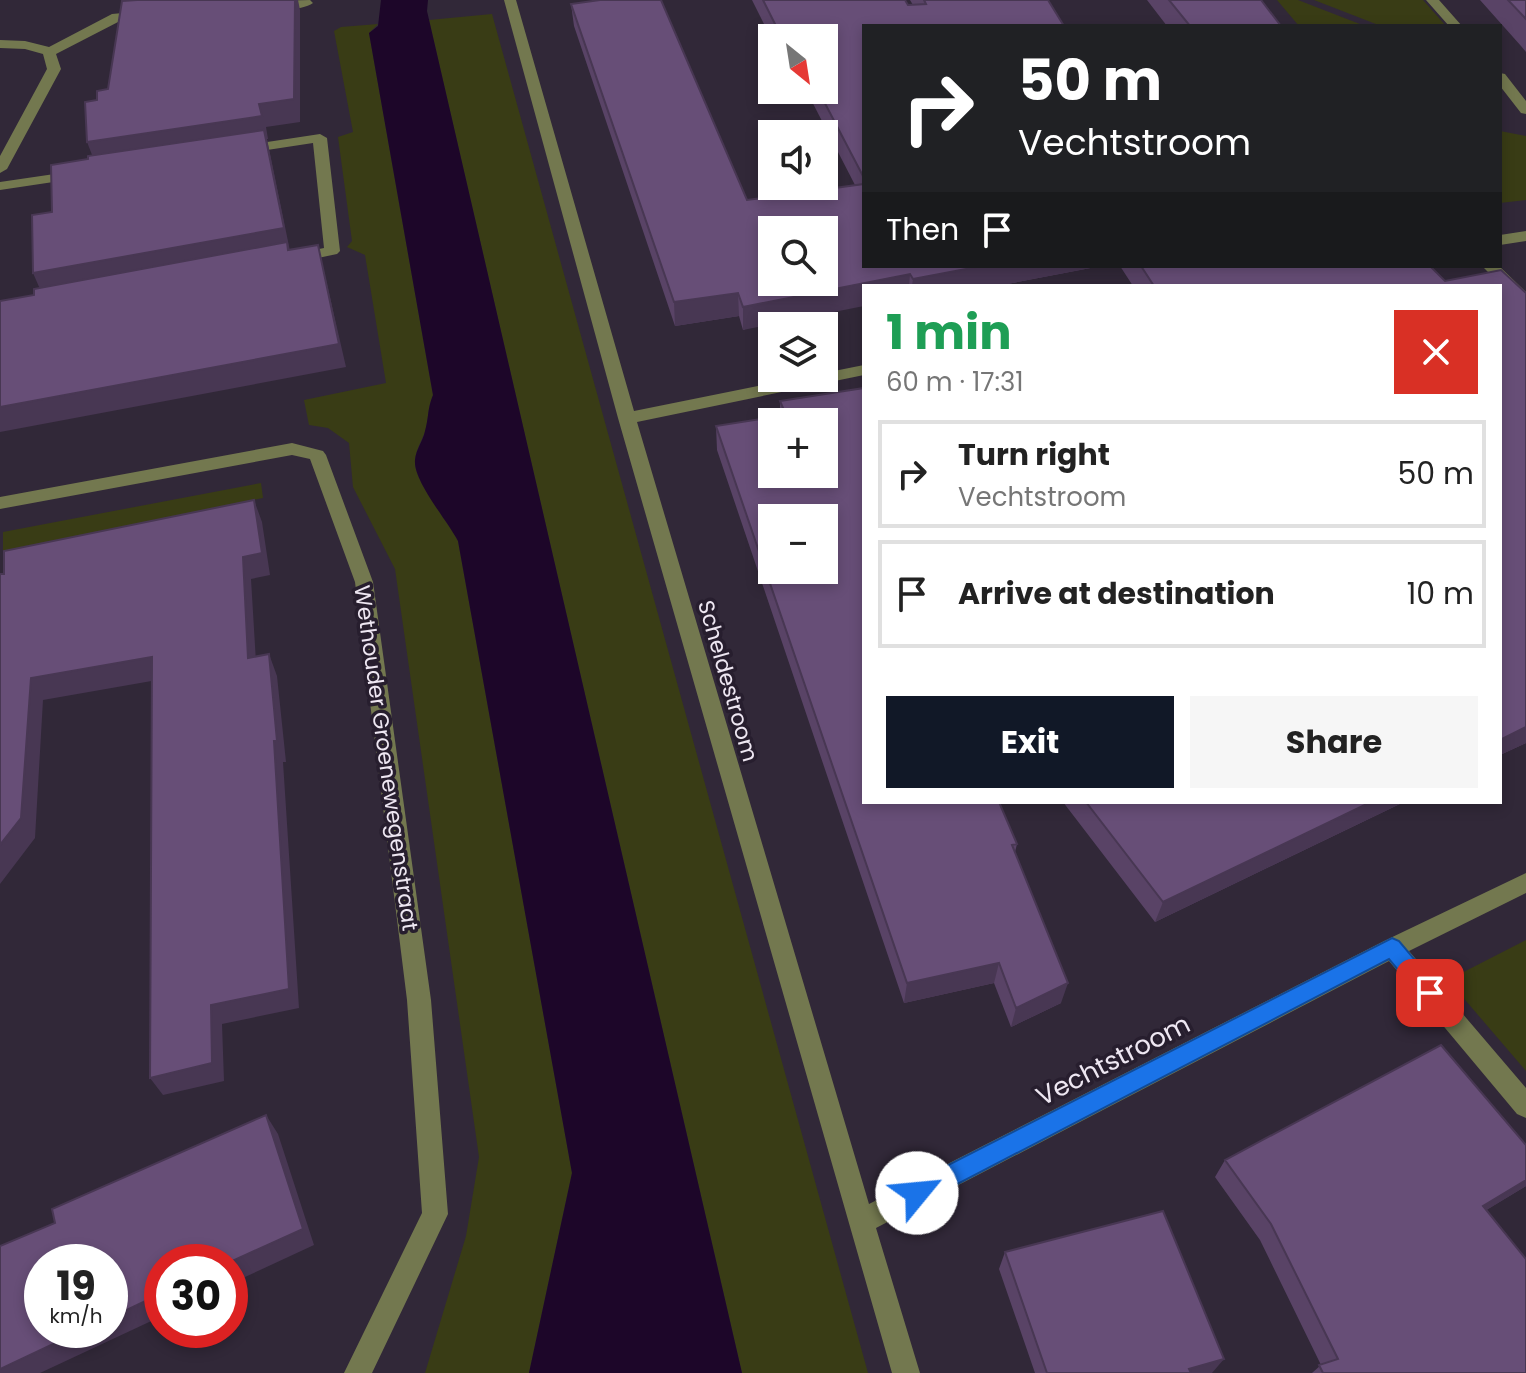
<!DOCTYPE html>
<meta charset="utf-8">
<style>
body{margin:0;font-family:Poppins,sans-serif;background:#f6f6f6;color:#222;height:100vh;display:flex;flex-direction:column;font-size:30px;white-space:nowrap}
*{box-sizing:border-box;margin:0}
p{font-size:26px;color:#767676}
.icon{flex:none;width:44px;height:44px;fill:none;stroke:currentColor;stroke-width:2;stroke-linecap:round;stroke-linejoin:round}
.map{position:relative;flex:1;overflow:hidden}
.drawer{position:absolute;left:862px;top:284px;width:640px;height:520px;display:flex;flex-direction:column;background:#fff;border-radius:0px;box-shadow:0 4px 12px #0003}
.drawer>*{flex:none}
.top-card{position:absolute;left:862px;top:24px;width:640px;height:244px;border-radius:0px;box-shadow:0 4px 12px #0003;background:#202124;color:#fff;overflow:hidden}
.needle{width:52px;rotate:150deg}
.controls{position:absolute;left:758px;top:24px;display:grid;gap:16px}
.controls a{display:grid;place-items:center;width:80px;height:80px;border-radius:0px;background:#fff;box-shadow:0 4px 12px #0003;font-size:40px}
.speed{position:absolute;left:24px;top:1244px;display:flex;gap:16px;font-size:40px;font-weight:700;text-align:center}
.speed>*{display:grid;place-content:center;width:104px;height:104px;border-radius:50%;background:#fff;box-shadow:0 4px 12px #0003;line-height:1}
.speed small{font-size:20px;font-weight:400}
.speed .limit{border:12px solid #d22;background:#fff;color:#111}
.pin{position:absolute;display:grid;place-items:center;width:68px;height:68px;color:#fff;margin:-34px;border-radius:16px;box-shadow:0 4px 12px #0006}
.me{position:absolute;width:88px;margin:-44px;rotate:62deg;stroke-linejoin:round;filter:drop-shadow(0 0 6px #0008)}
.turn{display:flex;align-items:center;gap:28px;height:168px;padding:0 24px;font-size:36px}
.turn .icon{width:104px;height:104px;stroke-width:2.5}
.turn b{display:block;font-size:56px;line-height:68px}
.then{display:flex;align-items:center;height:76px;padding:0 24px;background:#0003;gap:16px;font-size:30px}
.round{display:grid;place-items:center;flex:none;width:84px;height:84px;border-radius:0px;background:#f6f6f6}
.summary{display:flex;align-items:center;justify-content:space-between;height:136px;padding:0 24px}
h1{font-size:48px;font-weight:700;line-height:60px;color:#1e9e55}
.button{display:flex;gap:16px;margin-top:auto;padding:16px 24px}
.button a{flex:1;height:92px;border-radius:0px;background:#111827;color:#fff;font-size:32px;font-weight:700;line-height:92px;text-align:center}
.button a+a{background:#f6f6f6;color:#222}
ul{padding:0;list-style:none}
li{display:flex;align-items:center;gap:24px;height:108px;margin:0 16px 12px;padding:0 8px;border:4px solid #e0e0e0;border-radius:0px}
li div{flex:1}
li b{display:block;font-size:30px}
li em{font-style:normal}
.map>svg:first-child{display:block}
.green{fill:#393c15}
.water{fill:#1d0629}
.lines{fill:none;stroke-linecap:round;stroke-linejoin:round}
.minor{fill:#73784f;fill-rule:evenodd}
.wall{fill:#594366}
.shaded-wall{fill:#483753}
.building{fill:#674e77;stroke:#483753;stroke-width:2;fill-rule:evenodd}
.route{fill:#1a73e8;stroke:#114b97;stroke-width:2}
.labels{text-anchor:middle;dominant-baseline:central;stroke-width:7;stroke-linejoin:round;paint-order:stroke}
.street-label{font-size:22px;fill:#eee7f2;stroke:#271e2e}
.near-street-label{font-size:26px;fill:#eee7f2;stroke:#271e2e}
</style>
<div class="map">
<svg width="1526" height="1373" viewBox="0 0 1526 1373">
<rect width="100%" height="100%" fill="#312838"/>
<path class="green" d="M 1277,0 L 1298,0 L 1365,26 L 1299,26 Z
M 1314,0 L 1423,0 L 1446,26 L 1381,26 Z
M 492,14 L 868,1373 L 742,1373 L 429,20 Z
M 378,24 L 369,33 L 433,395 C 427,409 429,419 425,432 C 421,442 415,451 415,463 C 415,482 448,521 458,541 L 572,1173 L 529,1373 L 425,1373 L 466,1236 L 479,1157 L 395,569 L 353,487 L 349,443 L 328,428 L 309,425 L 304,400 L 386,383 L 365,255 L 347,247 L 352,241 L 338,137 L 353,132 L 334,31 L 341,27 Z
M 1500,131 L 1526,136 L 1526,200 L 1500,203 Z
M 261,483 L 263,498 L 3,551 L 3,532 Z
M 1526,940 L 1526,1071 L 1448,980 Z"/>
<path class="water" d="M 381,0 L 428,0 L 427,11 L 742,1373 L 529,1373 L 572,1173 L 458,541 C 447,520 413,481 415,460 C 416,449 423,441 425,431 C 429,417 427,410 433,395 L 369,33 L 378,26 Z"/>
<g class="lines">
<path class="minor" d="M 310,0 L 313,3 C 303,10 276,12 266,5 L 272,1 Z
M 504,0 L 516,0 L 634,411 L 797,378 L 824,378 L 824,373 L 864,365 L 864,375 L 637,422 L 869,1204 L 1384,941 L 1526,873 L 1526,893 L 1409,951 L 1526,1088 L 1526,1118 L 1517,1114 L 1389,961 L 876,1228 L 920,1373 L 892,1373 L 618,418 Z
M 1426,0 L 1439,0 L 1462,26 L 1449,26 Z
M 144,11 L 149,12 L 149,18 L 120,21 L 56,54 L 61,69 L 7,169 L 0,173 L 0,156 L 47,69 L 43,54 L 25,49 L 0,48 L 0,40 L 25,41 L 49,47 L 112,14 Z
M 1500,73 L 1505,74 L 1526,101 L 1526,114 L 1521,113 L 1500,86 Z
M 320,134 L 327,138 L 340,251 L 337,254 L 294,263 L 289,261 L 289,255 L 324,248 L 313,143 L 241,154 L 234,150 L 241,146 Z
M 75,171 L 80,172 L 80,178 L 0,190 L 0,182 Z
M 1526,231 L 1526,241 L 1500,245 L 1500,235 Z
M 1482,266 L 1499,266 L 1526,292 L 1526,306 L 1520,304 Z
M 292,443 L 323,451 L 326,455 L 373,582 L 431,1000 L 448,1214 L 372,1373 L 344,1373 L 422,1213 L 407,1000 L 355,582 L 310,459 L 292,455 L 0,509 L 0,497 Z"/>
</g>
<path class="wall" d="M 752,0 L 905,0 L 908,5 L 913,5 L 910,0 L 1048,0 L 864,26 L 864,266 L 1101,266 L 997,286 L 864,286 L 743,330 L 739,316 L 675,326 L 574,26 L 571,4 L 747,200 L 855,185 L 806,90 L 824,90 L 824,38 L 772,38 L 772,40 Z
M 1147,0 L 1261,0 L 1281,26 L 1167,26 Z
M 1480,0 L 1526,0 L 1526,52 L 1521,46 Z
M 796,90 L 802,90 L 802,102 Z
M 1120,266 L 1430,266 L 1445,281 L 1501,270 L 1526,293 L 1526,743 L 1500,755 L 1500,286 L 1133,286 Z
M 864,388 L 864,802 L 1017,844 L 1015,852 L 1061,1003 L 1011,1027 L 994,983 L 904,1003 L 717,450 L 716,426 L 780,416 L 780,401 Z
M 1063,802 L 1404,802 L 1155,922 Z
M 1526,1145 L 1526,1186 L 1486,1210 L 1526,1373 L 1312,1373 L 1321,1365 L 1260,1240 L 1215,1177 L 1225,1160 Z
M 1005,1252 L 1212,1373 L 1035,1373 L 999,1269 Z"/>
<path class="shaded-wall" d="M 295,0 L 298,0 L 300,10 L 300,122 L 266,127 L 268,139 L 267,139 L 290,251 L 43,296 L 33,273 L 96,165 L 87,142 L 259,104 Z
M 318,245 L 346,367 L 0,432 L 0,407 Z
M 982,266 L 1101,266 L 997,286 L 912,286 L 913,279 Z
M 910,274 L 909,286 L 864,286 L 864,306 L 743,330 L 743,307 Z
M 738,293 L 739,316 L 675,326 L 674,302 Z
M 254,500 L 262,522 L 270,575 L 251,579 L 257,679 L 248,658 L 243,557 Z
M 269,654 L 277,676 L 286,762 L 283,762 L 299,1008 L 222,1024 L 224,1081 L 163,1095 L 150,1078 Z
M 152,657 L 163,679 L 43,700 L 35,838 L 0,884 L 0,845 L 31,678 Z
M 1526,727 L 1526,743 L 1500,755 L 1500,740 Z
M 1371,802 L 1404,802 L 1155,922 L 1163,902 Z
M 999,963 L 994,983 L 904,1003 L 907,983 Z
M 1068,983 L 1061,1003 L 1011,1027 L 1016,1008 Z
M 266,1115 L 278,1134 L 314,1245 L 245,1277 L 246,1281 L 230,1289 L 230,1266 Z
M 1526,1180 L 1526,1186 L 1467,1222 L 1483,1206 Z
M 156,1296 L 162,1298 L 162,1316 L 40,1373 L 0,1373 L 0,1369 L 83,1330 L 110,1330 L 110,1318 Z
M 1224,1359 L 1212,1373 L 1186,1373 L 1189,1369 Z"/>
<path class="building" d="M 137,0 L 295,0 L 294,99 L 259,104 L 262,116 L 87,142 L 85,102 L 97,100 L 97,91 L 108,89 L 122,1 Z
M 600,0 L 661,0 L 747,200 L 864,184 L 864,266 L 982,266 L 913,279 L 910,274 L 743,307 L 738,293 L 674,302 L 571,4 ZM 772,230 L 824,230 L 824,282 L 772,282 Z
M 763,0 L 905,0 L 908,5 L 926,4 L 924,0 L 1048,0 L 1064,26 L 864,26 L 864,178 L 818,90 L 824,90 L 824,38 L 782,38 Z
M 1169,0 L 1261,0 L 1281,26 L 1190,26 Z
M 1508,0 L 1526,0 L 1526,19 Z
M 264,130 L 284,228 L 33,273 L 32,215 L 52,212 L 51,165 L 88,159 L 88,156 Z
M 287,242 L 288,250 L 318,245 L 339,344 L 0,407 L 0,301 L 34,295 L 34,289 Z
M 1141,266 L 1430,266 L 1445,281 L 1501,270 L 1526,293 L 1526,727 L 1500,740 L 1500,286 L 1154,286 Z
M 864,388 L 864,802 L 999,802 L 1017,844 L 1012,845 L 1068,983 L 1016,1008 L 999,963 L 907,983 L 716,426 L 786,415 L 780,401 ZM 772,422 L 824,422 L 824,474 L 772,474 ZM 772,518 L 824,518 L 824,570 L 772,570 Z
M 254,500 L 262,553 L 243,557 L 248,658 L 269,654 L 277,741 L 274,741 L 289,989 L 211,1005 L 212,1063 L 150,1078 L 152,657 L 31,678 L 21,818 L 0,845 L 0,574 L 4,574 L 4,551 Z
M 1086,802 L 1371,802 L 1163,902 Z
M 1441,1045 L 1526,1145 L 1526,1180 L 1483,1206 L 1526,1259 L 1526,1373 L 1323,1373 L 1319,1365 L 1338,1359 L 1271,1224 L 1225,1160 Z
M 266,1115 L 303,1229 L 232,1261 L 233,1265 L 230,1266 L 230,1262 L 162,1262 L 162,1298 L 157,1300 L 156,1296 L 110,1318 L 110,1262 L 42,1262 L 42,1330 L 83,1330 L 0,1369 L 0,1246 L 55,1223 L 52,1209 Z
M 1163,1211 L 1224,1359 L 1189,1369 L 1191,1373 L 1047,1373 L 1005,1252 Z"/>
<path class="route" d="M 1392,938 L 1399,941 L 1437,986 L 1441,993 L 1437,1000 L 1430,1003 L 1423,1000 L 1389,959 L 925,1201 L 917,1204 L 909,1201 L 905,1193 L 909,1185 Z"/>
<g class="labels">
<g class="street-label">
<text transform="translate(728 681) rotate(74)">Scheldestroom</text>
<text transform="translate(386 758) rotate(82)">Wethouder Groenewegenstraat</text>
</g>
<g class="near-street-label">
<text transform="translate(1113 1060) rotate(-27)">Vechtstroom</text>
</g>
</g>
</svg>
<div class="controls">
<a><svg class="needle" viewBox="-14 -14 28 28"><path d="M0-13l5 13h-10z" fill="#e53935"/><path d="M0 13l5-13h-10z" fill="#767676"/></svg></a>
<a><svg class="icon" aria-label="sound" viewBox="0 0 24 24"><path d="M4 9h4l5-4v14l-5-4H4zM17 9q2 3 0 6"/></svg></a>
<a><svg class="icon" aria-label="search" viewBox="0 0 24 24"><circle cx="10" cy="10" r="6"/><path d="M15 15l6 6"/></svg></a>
<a><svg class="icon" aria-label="layers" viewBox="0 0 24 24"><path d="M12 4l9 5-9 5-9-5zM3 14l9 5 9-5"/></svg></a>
<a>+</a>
<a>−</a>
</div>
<div class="speed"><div>19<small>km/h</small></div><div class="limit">30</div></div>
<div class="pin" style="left:1430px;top:993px;background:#d93025"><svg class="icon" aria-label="arrive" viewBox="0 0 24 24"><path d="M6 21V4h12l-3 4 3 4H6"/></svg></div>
<svg class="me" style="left:917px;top:1193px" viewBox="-20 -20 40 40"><circle r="19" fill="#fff"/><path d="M0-13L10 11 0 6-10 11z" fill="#1a73e8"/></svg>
<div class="top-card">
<div class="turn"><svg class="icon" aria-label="right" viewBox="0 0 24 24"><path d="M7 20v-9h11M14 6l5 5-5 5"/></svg><div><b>50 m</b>Vechtstroom</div></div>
<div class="then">Then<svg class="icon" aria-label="arrive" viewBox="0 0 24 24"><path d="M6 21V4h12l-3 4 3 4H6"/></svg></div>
</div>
<section class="drawer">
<div class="summary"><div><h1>1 min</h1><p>60 m · 17:31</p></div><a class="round" style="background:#d93025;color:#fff"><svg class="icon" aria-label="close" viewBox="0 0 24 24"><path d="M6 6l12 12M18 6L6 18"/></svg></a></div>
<ul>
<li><svg class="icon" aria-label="right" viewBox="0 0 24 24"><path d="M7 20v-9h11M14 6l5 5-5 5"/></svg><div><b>Turn right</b><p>Vechtstroom</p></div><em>50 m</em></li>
<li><svg class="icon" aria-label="arrive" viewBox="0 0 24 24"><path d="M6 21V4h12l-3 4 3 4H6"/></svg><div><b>Arrive at destination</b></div><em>10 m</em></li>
</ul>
<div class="button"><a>Exit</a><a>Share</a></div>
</section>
</div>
